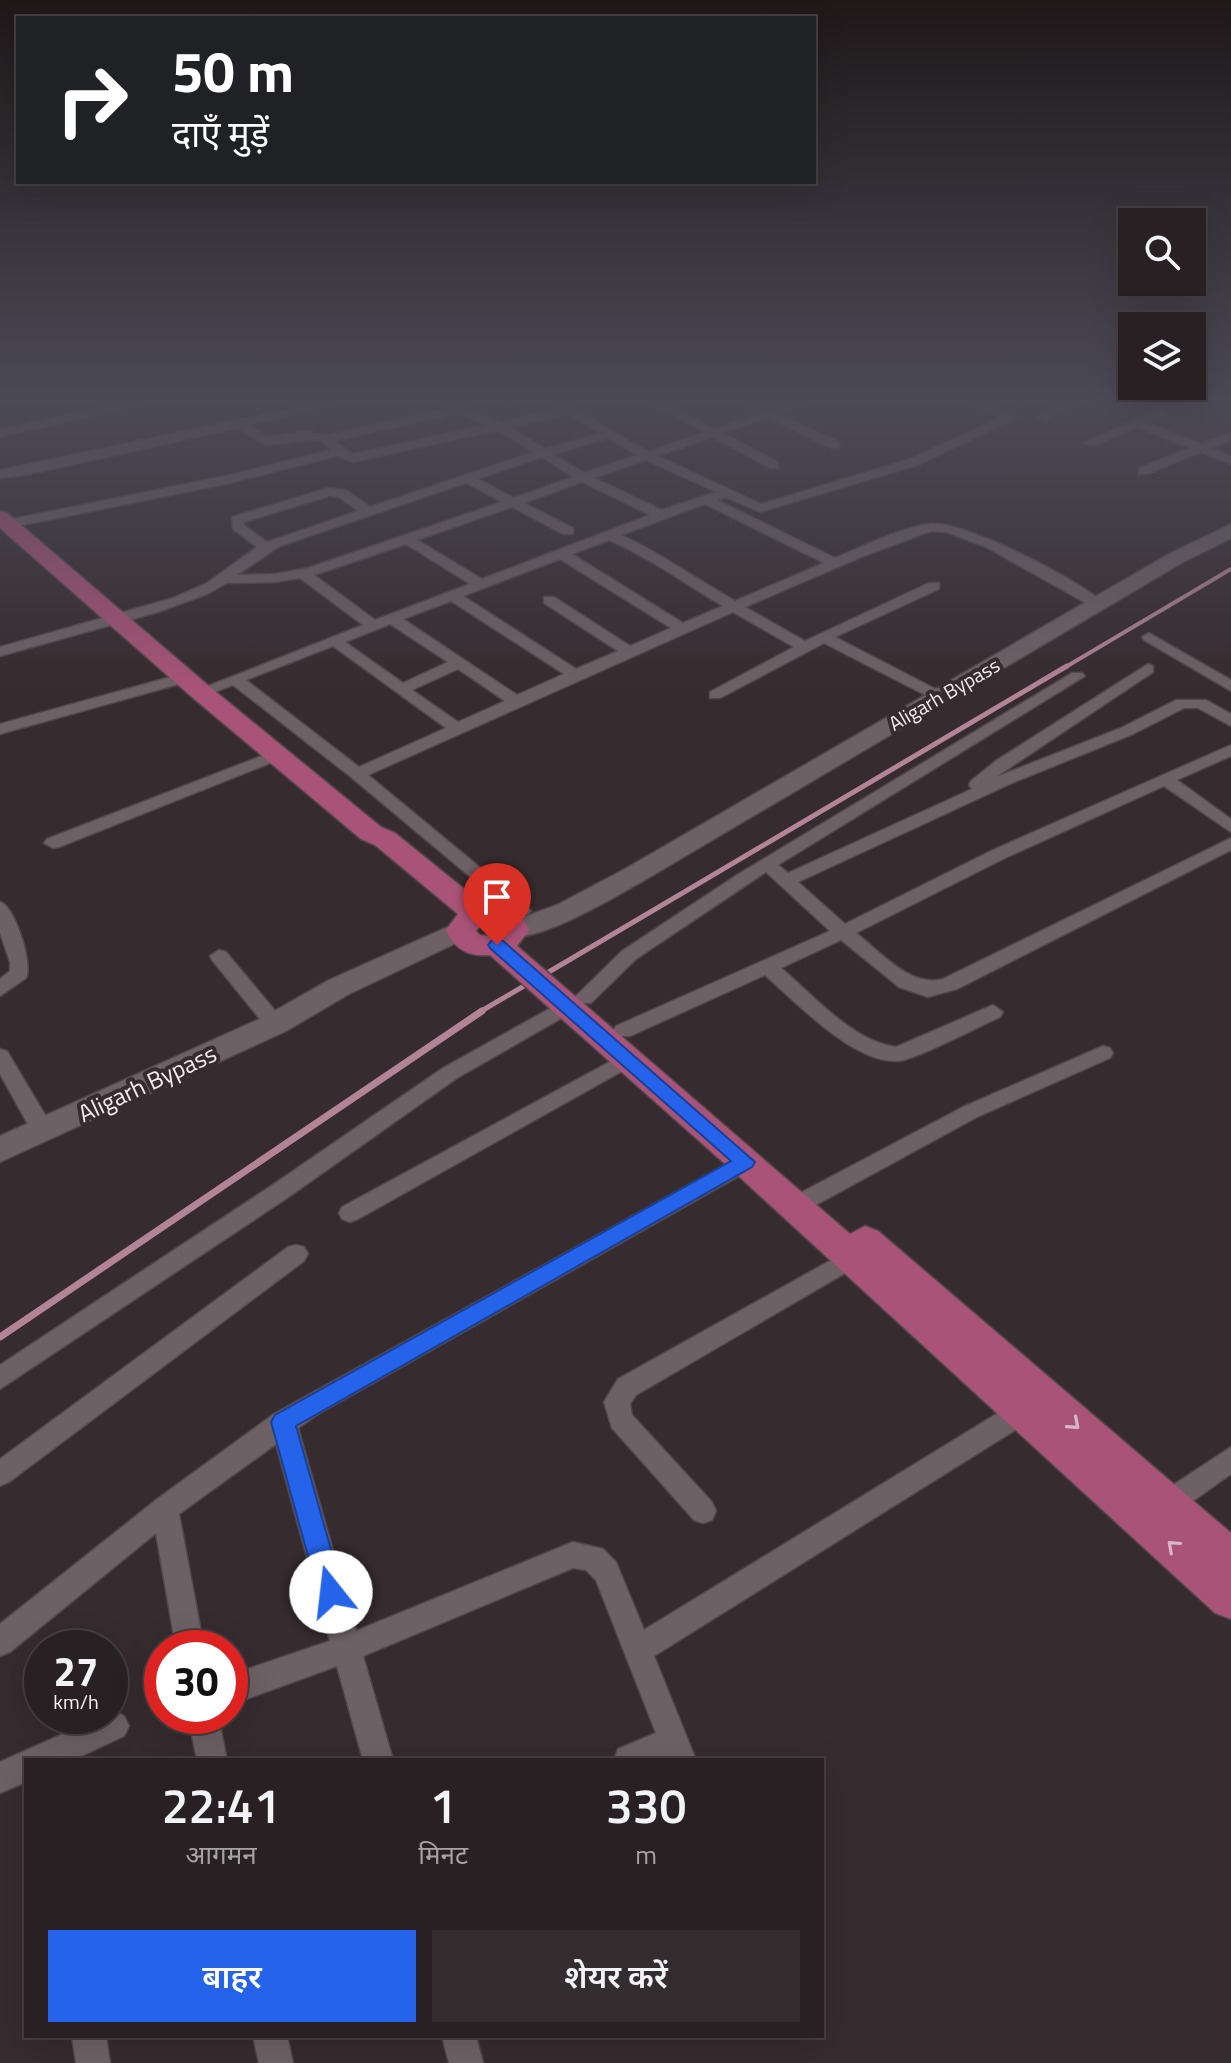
<!DOCTYPE html>
<html lang="hi">
<meta charset="utf-8">
<style>
body{margin:0;font-family:"Titillium Web","Noto Sans Devanagari",sans-serif;background:#342d2f;color:#f1f3f6;height:100vh;display:flex;flex-direction:column;font-size:30px;white-space:nowrap}
*{box-sizing:border-box;margin:0}
p{font-size:26px;color:#a5a3a5}
.icon{flex:none;width:44px;height:44px;fill:none;stroke:currentColor;stroke-width:2;stroke-linecap:round;stroke-linejoin:round}
.map{position:relative;flex:1;overflow:hidden}
.details{position:absolute;left:24px;top:1758px;width:800px;height:280px;display:flex;flex-direction:column;background:#282022;border-radius:0px;box-shadow:0 8px 32px #0002,0 0 0 2px #443e40}
.details>*{flex:none}
.top-card{position:absolute;left:16px;top:16px;width:800px;height:168px;border-radius:0px;box-shadow:0 8px 32px #0002,0 0 0 2px #443e40;background:#202124;color:#fff;overflow:hidden}
.tools{position:absolute;left:1118px;top:208px;display:grid;gap:16px}
.tools a{display:grid;place-items:center;width:88px;height:88px;border-radius:0px;background:#282022;box-shadow:0 8px 32px #0002,0 0 0 2px #443e40;font-size:40px}
.speed{position:absolute;left:24px;top:1630px;display:flex;gap:16px;font-size:40px;font-weight:700;text-align:center}
.speed>*{display:grid;place-content:center;width:104px;height:104px;border-radius:50%;background:#282022;box-shadow:0 8px 32px #0002,0 0 0 2px #443e40;line-height:1}
.speed small{font-size:20px;font-weight:400}
.speed .limit{border:12px solid #d22;background:#fff;color:#111}
.pin{position:absolute;display:grid;place-items:center;width:68px;height:68px;color:#fff;margin:-82px -34px;border-radius:50% 50% 50% 0;rotate:-45deg;box-shadow:0 0 8px #0007}
.pin .icon{rotate:45deg}
.me{position:absolute;width:88px;margin:-44px;rotate:344deg;stroke-linejoin:round;filter:drop-shadow(0 0 6px #0008)}
.turn{display:flex;align-items:center;gap:28px;height:168px;padding:0 24px;font-size:36px}
.turn .icon{width:104px;height:104px;stroke-width:2.5}
.turn b{display:block;font-size:56px;line-height:68px}
.eta{display:flex;justify-content:space-evenly;align-items:center;height:136px;text-align:center}
.eta b{font-size:48px;font-weight:600;line-height:56px}
.button{display:flex;gap:16px;margin-top:auto;padding:16px 24px}
.button a{flex:1;height:92px;border-radius:0px;background:#2563eb;color:#fff;font-size:32px;font-weight:600;line-height:92px;text-align:center}
.button a+a{background:#342d2f;color:#f1f3f6}
.map>svg:first-child{display:block}
.lines{fill:none;stroke-linecap:round;stroke-linejoin:round}
.stream-far2{stroke:#b28495;stroke-width:4}
.stream-far1{stroke:#b28495;stroke-width:5}
.stream{stroke:#b28495;stroke-width:7}
.street-casing{stroke:#51474a;stroke-width:3}
.secondary-casing{stroke:#51474a;stroke-width:3}
.primary-casing{stroke:#51474a;stroke-width:3}
.street{fill:#6e6165;fill-rule:evenodd}
.secondary{fill:#6e6165;fill-rule:evenodd}
.primary{fill:#a95378;fill-rule:evenodd}
.oneway{stroke:#dab7c5}
.route{fill:#2563eb;stroke:#184099;stroke-width:2}
.labels{text-anchor:middle;dominant-baseline:central;stroke-width:8;stroke-linejoin:round;paint-order:stroke}
.far-street-label{font-size:20px;fill:#f4edef;stroke:#362b2e}
.street-label{font-size:24px;fill:#f4edef;stroke:#362b2e}
</style>
<div class="map">
<svg width="1231" height="2063" viewBox="0 0 1231 2063">
<rect width="100%" height="100%" fill="#362b2e"/>
<g class="lines">
<path class="stream-far2" d="M 1064,668 L 1231,569"/>
<path class="stream-far1" d="M 542,976 L 1067,666
M 478,1013 L 529,983"/>
<path class="stream" d="M 0,1337 L 482,1011"/>
<g class="street-casing">
<path id="street" d="M 121,404 L 144,404 L 0,437 L 0,429 Z
M 313,404 L 335,404 L 250,425 L 267,437 L 304,431 L 329,435 L 446,408 L 440,404 L 466,406 L 467,409 L 500,422 L 558,409 L 553,404 L 567,404 L 648,452 L 704,432 L 654,404 L 668,404 L 714,429 L 759,413 L 744,404 L 759,404 L 770,410 L 785,404 L 802,404 L 779,414 L 839,442 L 839,448 L 831,448 L 769,418 L 723,433 L 778,462 L 778,468 L 770,468 L 713,437 L 658,456 L 761,504 L 910,459 L 1000,418 L 972,404 L 988,404 L 1016,418 L 918,465 L 760,512 L 726,497 L 717,500 L 835,558 C 862,547 900,528 928,524 C 960,518 1081,581 1105,604 L 1103,607 L 1093,607 L 986,547 L 946,532 L 931,531 L 861,557 L 745,607 L 805,641 L 929,583 L 939,583 L 939,589 L 835,637 L 945,694 L 945,700 L 935,700 L 824,643 L 720,698 L 710,698 L 710,692 L 794,647 L 733,612 L 368,775 L 528,907 L 531,911 L 528,915 L 516,915 L 351,777 L 233,685 L 201,697 L 193,692 L 363,625 L 300,578 L 275,582 L 227,583 L 207,594 L 158,612 L 0,656 L 0,647 L 173,598 L 207,583 L 257,547 L 233,529 L 232,517 L 328,488 L 346,490 L 370,507 L 533,452 L 498,430 L 353,462 L 337,456 L 230,483 L 8,528 L 1,524 L 8,520 L 230,475 L 331,450 L 320,439 L 265,445 L 238,428 L 30,474 L 0,478 L 0,470 ZM 457,413 L 487,425 L 353,454 L 335,441 ZM 567,414 L 600,433 L 545,449 L 510,427 ZM 608,438 L 637,455 L 584,473 L 553,454 ZM 542,457 L 573,477 L 514,498 L 478,479 ZM 646,460 L 716,492 L 662,510 L 594,478 ZM 582,482 L 650,515 L 482,579 L 417,540 L 512,507 L 563,534 L 573,534 L 573,528 L 524,503 ZM 466,483 L 502,502 L 308,568 L 275,574 L 237,575 L 280,546 ZM 329,496 L 339,497 L 358,511 L 267,542 L 244,525 L 244,522 ZM 705,504 L 824,563 L 735,601 C 696,579 661,553 621,535 ZM 609,540 C 649,557 685,584 723,606 L 683,623 L 572,554 ZM 406,544 L 470,584 L 375,620 L 314,575 ZM 560,559 L 671,628 L 630,646 L 554,597 L 544,597 L 544,603 L 618,651 L 576,669 L 463,596 ZM 451,601 L 564,674 L 517,695 L 403,619 ZM 390,624 L 448,662 L 403,683 L 345,642 ZM 333,646 L 446,728 L 359,767 L 246,680 ZM 458,669 L 505,701 L 458,722 L 412,690 Z
M 1061,404 L 1076,404 L 1046,420 L 1036,418 Z
M 1172,404 L 1188,404 L 1147,423 L 1201,444 L 1231,432 L 1231,440 L 1211,448 L 1231,456 L 1231,464 L 1201,452 L 1147,474 L 1139,474 L 1139,468 L 1190,448 L 1137,427 L 1093,446 L 1083,443 Z
M 1149,633 L 1231,680 L 1231,691 L 1144,640 L 1142,637 Z
M 1148,664 L 1153,666 L 1153,672 L 996,777 L 1121,728 L 1176,700 L 1206,700 L 1231,714 L 1231,726 L 1198,708 L 1184,708 L 1133,734 L 1012,783 L 798,882 L 845,924 L 993,850 L 1231,745 L 1231,756 L 1177,780 L 1231,819 L 1231,832 L 1164,786 L 1005,858 L 856,933 C 881,952 910,988 943,979 L 1231,838 L 1231,850 L 957,989 L 928,997 L 899,987 L 841,940 L 781,968 C 813,995 852,1041 896,1047 L 993,1005 L 1003,1012 L 1000,1017 C 980,1026 915,1060 898,1061 C 854,1064 796,1002 765,975 L 630,1036 L 616,1036 L 613,1031 L 616,1026 L 830,931 L 766,872 L 636,959 L 591,1003 L 577,1003 L 574,998 L 622,951 L 737,875 L 1072,673 L 1082,673 L 1085,676 L 778,865 L 788,873 L 972,789 L 969,785 L 971,781 L 997,760 Z
M 185,673 L 190,675 L 190,681 L 0,734 L 0,724 Z
M 277,750 L 283,752 L 283,758 L 59,847 L 53,848 L 44,843 L 47,839 Z
M 0,902 C 15,906 33,964 26,978 L 0,996 L 0,979 L 10,971 L 10,962 L 0,933 Z
M 219,950 L 226,952 L 282,1019 L 285,1024 L 282,1029 L 268,1029 L 212,960 L 210,956 Z
M 567,999 L 574,1001 L 577,1006 L 574,1011 L 457,1078 L 290,1196 L 0,1389 L 0,1365 L 274,1184 L 443,1068 Z
M 1103,1046 L 1110,1048 L 1113,1053 L 1110,1058 L 977,1117 L 803,1212 L 795,1215 L 787,1212 L 784,1206 L 787,1200 L 963,1107 Z
M 0,1049 L 7,1051 L 51,1125 L 54,1131 L 51,1137 L 35,1137 L 0,1074 Z
M 626,1053 L 633,1055 L 636,1060 L 633,1065 L 358,1219 L 350,1222 L 342,1219 L 339,1213 L 342,1207 Z
M 745,1154 L 753,1156 L 756,1162 L 753,1168 L 318,1414 L 298,1428 L 356,1631 L 573,1542 L 603,1549 L 616,1562 L 644,1630 L 1021,1399 L 1030,1396 L 1039,1399 L 1043,1407 L 1039,1415 L 654,1656 L 696,1760 L 614,1760 L 618,1749 L 656,1733 L 596,1580 L 586,1570 L 573,1568 L 363,1656 L 393,1760 L 363,1760 L 337,1666 L 230,1705 L 230,1675 L 330,1641 L 276,1444 L 179,1514 L 204,1648 L 176,1648 L 156,1533 L 10,1652 L 0,1656 L 0,1624 L 156,1500 L 274,1414 Z
M 296,1245 L 304,1247 L 308,1254 L 304,1261 L 9,1482 L 0,1486 L 0,1459 L 288,1247 Z
M 851,1249 L 859,1251 L 863,1258 L 859,1265 L 636,1395 L 630,1404 L 632,1415 L 712,1502 L 716,1511 L 712,1520 L 703,1523 L 694,1520 L 612,1428 L 604,1402 L 618,1379 Z
M 1231,1447 L 1231,1474 L 1176,1513 L 1167,1516 L 1158,1513 L 1154,1504 L 1158,1495 Z
M 114,1711 L 124,1716 L 129,1726 L 124,1736 L 73,1760 L 26,1760 L 26,1782 L 0,1793 L 0,1762 L 103,1716 L 110,1716 Z
M 188,1716 L 218,1716 L 227,1760 L 197,1760 Z
M 72,2036 L 106,2036 L 110,2063 L 76,2063 Z
M 253,2036 L 287,2036 L 293,2063 L 259,2063 Z
M 442,2036 L 476,2036 L 483,2063 L 449,2063 Z"/>
</g>
<g class="secondary-casing">
<path id="secondary" d="M 1231,524 L 1231,538 L 1183,562 L 643,881 C 614,897 536,945 504,936 L 500,930 L 504,924 L 557,905 L 625,869 L 1169,554 Z
M 461,921 L 471,924 L 475,930 L 471,936 L 349,994 L 286,1031 L 0,1162 L 0,1136 L 264,1017 L 329,980 Z"/>
</g>
<g class="primary-casing">
<path id="primary" d="M 0,511 L 7,513 L 210,687 L 381,827 L 395,833 L 484,905 L 505,907 L 522,916 L 529,930 L 517,946 L 850,1234 L 865,1226 L 878,1231 L 1231,1533 L 1231,1619 L 1215,1613 L 733,1171 L 490,955 C 469,957 455,950 446,930 L 458,914 L 375,845 L 361,839 L 192,697 L 0,528 ZM 483,923 L 490,923 L 499,931 L 489,936 L 480,935 L 476,931 Z"/>
</g>
<use href="#street" class="street"/>
<use href="#secondary" class="secondary"/>
<use href="#primary" class="primary"/>
</g>
<defs><path id="oneway-chevron" d="M-2-3.5L2.5 0L-2 3.5" fill="none" stroke-width="1.6" stroke-linecap="round" stroke-linejoin="round" transform="scale(2)"/></defs>
<g class="oneway">
<use href="#oneway-chevron" transform="translate(1074 1424) rotate(41)"/>
<use href="#oneway-chevron" transform="translate(1173 1546) rotate(-138)"/>
</g>
<linearGradient id="sky" x2="0" y2="1"><stop stop-color="#1e1819"/><stop offset="0.58" stop-color="#4c4a57"/><stop offset="1" stop-color="#4c4a57" stop-opacity="0"/></linearGradient>
<rect width="1231" height="693" fill="url(#sky)"/>
<path class="route" d="M 497,939 L 503,941 L 755,1162 L 752,1167 L 296,1426 L 343,1592 L 340,1601 L 331,1604 L 322,1601 L 318,1592 L 271,1422 L 275,1415 L 731,1161 L 491,949 L 488,945 L 491,941 Z"/>
<g class="labels">
<g class="far-street-label">
<text transform="translate(944 694) rotate(-30)">Aligarh Bypass</text>
</g>
<g class="street-label">
<text transform="translate(147 1083) rotate(-25)">Aligarh Bypass</text>
</g>
</g>
</svg>
<div class="tools">
<a><svg class="icon" aria-label="search" viewBox="0 0 24 24"><circle cx="10" cy="10" r="6"/><path d="M15 15l6 6"/></svg></a>
<a><svg class="icon" aria-label="layers" viewBox="0 0 24 24"><path d="M12 4l9 5-9 5-9-5zM3 14l9 5 9-5"/></svg></a>
</div>
<div class="speed"><div>27<small>km/h</small></div><div class="limit">30</div></div>
<div class="pin" style="left:497px;top:945px;background:#d93025"><svg class="icon" aria-label="arrive" viewBox="0 0 24 24"><path d="M6 21V4h12l-3 4 3 4H6"/></svg></div>
<svg class="me" style="left:331px;top:1592px" viewBox="-20 -20 40 40"><circle r="19" fill="#fff"/><path d="M0-13L10 11 0 6-10 11z" fill="#2563eb"/></svg>
<div class="top-card">
<div class="turn"><svg class="icon" aria-label="right" viewBox="0 0 24 24"><path d="M7 20v-9h11M14 6l5 5-5 5"/></svg><div><b>50 m</b>दाएँ मुड़ें</div></div>
</div>
<section class="details">
<div class="eta">
<div><b>22:41</b><p>आगमन</p></div>
<div><b>1</b><p>मिनट</p></div>
<div><b>330</b><p>m</p></div>
</div>
<div class="button"><a>बाहर</a><a>शेयर करें</a></div>
</section>
</div>
